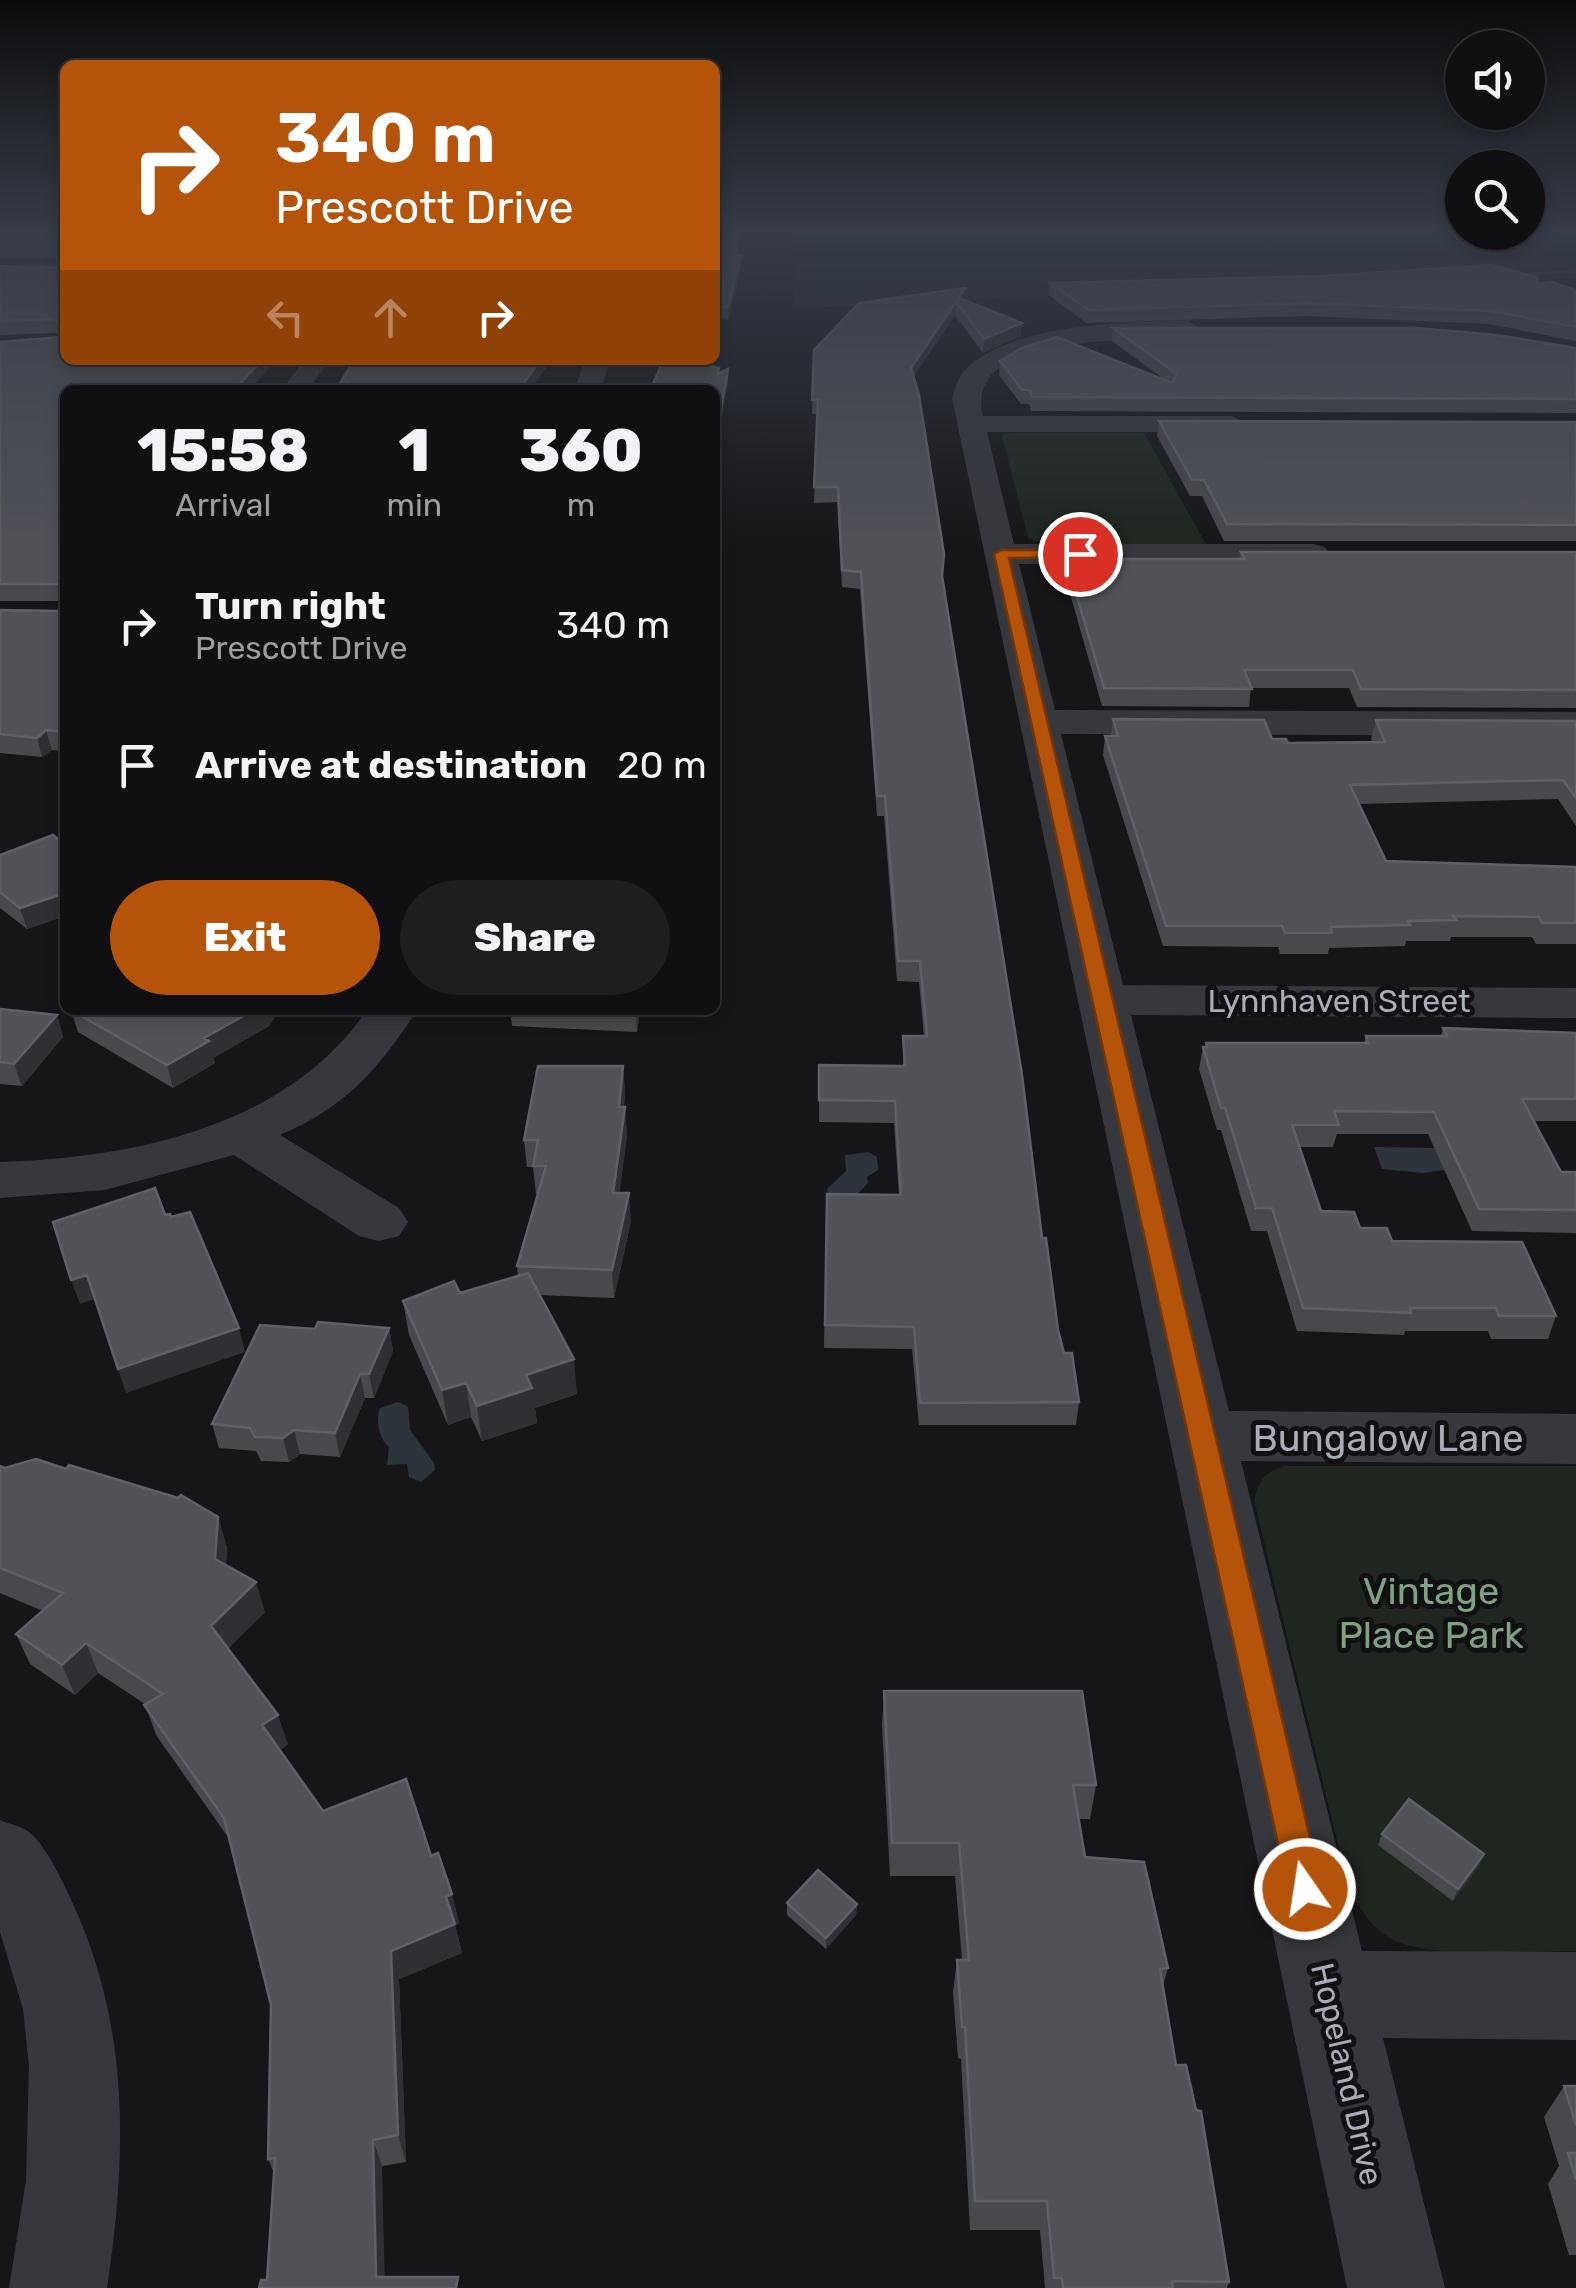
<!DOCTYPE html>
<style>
body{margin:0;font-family:Rubik,sans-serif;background:#1e1e20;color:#f1f3f6;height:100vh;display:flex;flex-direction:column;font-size:38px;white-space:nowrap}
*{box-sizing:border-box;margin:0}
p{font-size:32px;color:#9c9d9f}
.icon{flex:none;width:55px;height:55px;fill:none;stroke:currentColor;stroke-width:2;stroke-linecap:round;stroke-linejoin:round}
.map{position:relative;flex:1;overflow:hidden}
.details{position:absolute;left:60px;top:385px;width:660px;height:630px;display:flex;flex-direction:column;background:#101012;border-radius:15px;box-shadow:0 5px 15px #0003,0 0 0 2px #303032}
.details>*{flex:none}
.guide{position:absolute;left:60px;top:60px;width:660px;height:305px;border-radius:15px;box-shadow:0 5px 15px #0003,0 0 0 2px #303032;background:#b45309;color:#fff;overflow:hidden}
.fabs{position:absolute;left:1445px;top:30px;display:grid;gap:20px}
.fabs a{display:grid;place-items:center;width:100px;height:100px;border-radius:50%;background:#101012;box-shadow:0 5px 15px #0003,0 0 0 2px #303032;font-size:50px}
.pin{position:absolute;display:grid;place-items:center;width:85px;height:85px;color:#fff;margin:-42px;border:5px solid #fff;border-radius:50%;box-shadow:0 2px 10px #0007}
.me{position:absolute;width:110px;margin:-55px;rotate:347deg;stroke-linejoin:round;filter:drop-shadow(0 0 8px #0008)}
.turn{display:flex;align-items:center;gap:35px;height:210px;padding:0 50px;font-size:45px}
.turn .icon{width:130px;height:130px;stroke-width:2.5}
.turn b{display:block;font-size:70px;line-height:85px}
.lanes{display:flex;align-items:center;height:95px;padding:0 50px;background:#0003;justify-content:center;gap:50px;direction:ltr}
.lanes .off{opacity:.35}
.eta{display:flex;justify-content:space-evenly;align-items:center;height:170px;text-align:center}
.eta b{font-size:60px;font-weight:800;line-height:70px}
.cta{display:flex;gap:20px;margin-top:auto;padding:20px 50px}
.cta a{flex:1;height:115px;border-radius:60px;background:#b45309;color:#fff;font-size:40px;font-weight:800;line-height:115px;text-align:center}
.cta a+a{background:#1e1e20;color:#f1f3f6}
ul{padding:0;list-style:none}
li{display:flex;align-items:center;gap:30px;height:140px;padding:0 50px}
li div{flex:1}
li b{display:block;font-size:38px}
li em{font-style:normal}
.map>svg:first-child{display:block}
.green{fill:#1e261f}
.water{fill:#2c353c}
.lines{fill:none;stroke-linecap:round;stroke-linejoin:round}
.stream{fill:#2c353c;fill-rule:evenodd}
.minor{fill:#37383d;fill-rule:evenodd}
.wall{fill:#47494d}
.shaded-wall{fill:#2f3033}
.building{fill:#525359;stroke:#5f6168;stroke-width:2.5}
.route{fill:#b45309;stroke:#753606;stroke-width:2.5}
.labels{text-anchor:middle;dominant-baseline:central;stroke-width:10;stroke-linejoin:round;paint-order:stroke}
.street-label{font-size:32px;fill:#a8adb8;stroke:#111113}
.near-street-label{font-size:38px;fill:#a8adb8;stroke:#111113}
.near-park-label{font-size:38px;fill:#7fa381;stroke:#111113}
</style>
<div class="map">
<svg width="1576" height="2288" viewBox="0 0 1576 2288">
<rect width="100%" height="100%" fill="#161618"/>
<path class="green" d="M 794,231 L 1576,231 L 1576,268 L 793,309 Z
M 1009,433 L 1144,433 L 1207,546 L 1047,546 L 1028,538 L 1002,435 Z
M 1284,1466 L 1576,1466 L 1576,1951 C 1529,1951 1436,1959 1396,1941 C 1373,1931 1361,1910 1349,1890 L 1254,1500 C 1259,1480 1265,1472 1284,1466 Z"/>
<path class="water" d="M 1374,1147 L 1440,1148 L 1451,1169 L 1423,1173 L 1382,1169 Z
M 868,1152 L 877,1157 L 878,1170 L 867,1177 L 868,1183 L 854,1198 L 829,1198 L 827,1189 L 846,1171 L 845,1155 Z
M 398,1402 L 408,1407 L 410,1430 L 434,1463 L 435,1470 L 421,1482 L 409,1477 L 407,1464 L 387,1465 L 389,1447 C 379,1439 375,1420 380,1408 Z"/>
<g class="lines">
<path class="stream" d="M 1576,269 L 1576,273 L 1507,277 L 1504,275 Z"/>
<path class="minor" d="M 1188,321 L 1200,328 L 1196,333 C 1148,345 961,327 983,416 L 1232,416 L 1246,424 L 1232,432 L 987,432 L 1014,544 L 1313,544 L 1325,547 L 1329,554 L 1325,561 L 1313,564 L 1019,564 L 1055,710 L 1576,712 L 1576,736 L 1061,734 L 1123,985 L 1576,988 L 1576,1018 L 1131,1015 L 1229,1411 L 1576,1414 L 1576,1464 L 1241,1461 L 1362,1951 L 1576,1952 L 1576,2040 L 1383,2038 L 1445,2288 L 1347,2288 L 952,398 C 955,389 958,377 965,370 C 1011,323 1126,322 1188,321 Z
M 304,360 L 330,360 L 308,390 L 282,390 Z
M 584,360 L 610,360 L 601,390 L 575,390 Z
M 367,1010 L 417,1010 C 379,1069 346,1107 280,1135 L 399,1208 L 408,1222 L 399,1236 L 379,1241 L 359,1236 L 234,1155 L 105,1190 L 0,1198 L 0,1162 C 133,1158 287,1127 367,1010 Z
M 0,1820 C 8,1824 22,1826 29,1832 C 46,1845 64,1884 73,1904 C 130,2028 127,2155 107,2288 L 9,2288 L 26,2180 L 29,2066 L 23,2009 L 0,1932 Z"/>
</g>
<path class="wall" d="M 0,231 L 65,231 L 65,360 L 272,366 L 65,390 L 65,751 L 52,750 L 42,757 L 0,753 L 0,610 L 60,611 L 64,607 L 64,601 L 0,601 L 0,342 L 62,336 L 56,333 L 0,335 L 0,266 L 62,268 L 64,259 L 0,258 Z
M 715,231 L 737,256 L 741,268 L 728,320 L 715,318 Z
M 1050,283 L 1537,284 L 1576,290 L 1576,341 L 1488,324 L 1306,316 L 1086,323 L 1049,295 Z
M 965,300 L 1021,336 L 983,353 L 955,315 L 913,377 L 1042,1238 L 1058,1330 L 1079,1402 L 1076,1425 L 919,1425 L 912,1349 L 824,1348 L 827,1194 L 899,1195 L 894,1123 L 819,1122 L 819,1065 L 903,1066 L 903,1036 L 924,1036 L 919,982 L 897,981 L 884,816 L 877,816 L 860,589 L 842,587 L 837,502 L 814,503 L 817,414 L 812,414 L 814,350 Z
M 1113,328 L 1576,348 L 1576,413 L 1031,411 L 1029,404 L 1021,404 L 999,375 L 1000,361 L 1165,380 L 1112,341 Z
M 1159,421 L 1576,422 L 1576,541 L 1224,541 L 1202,496 L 1190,496 L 1157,436 Z
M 1241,552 L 1576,552 L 1576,708 L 1357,707 L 1349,688 L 1251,688 L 1249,707 L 1102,706 L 1065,576 L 1066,559 L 1239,559 Z
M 1113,719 L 1272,739 L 1288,743 L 1373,742 L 1371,739 L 1376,720 L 1576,721 L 1576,826 L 1558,799 L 1359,804 L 1386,861 L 1576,867 L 1576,944 L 1536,944 L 1532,937 L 1451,937 L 1450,941 L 1406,941 L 1405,946 L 1329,948 L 1328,954 L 1280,954 L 1278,947 L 1163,946 L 1103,755 L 1105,736 L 1111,736 Z
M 65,844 L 65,916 L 27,929 L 0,908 L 0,855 Z
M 0,1009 L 57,1015 L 63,1037 L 22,1086 L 0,1084 Z
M 71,1010 L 280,1010 L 269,1026 L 213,1058 L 215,1063 L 173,1088 L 78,1032 Z
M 510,1010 L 640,1010 L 637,1032 L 512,1026 Z
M 1443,1028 L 1576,1033 L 1576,1121 L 1534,1121 L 1561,1172 L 1576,1172 L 1576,1233 L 1472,1231 L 1428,1134 L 1337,1134 L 1333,1147 L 1299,1147 L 1321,1211 L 1392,1241 L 1556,1316 L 1548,1339 L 1491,1339 L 1488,1331 L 1405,1331 L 1404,1335 L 1297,1331 L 1267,1231 L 1251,1231 L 1221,1130 L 1217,1130 L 1199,1069 L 1203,1047 L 1206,1047 L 1206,1043 L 1364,1043 L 1366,1036 L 1441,1036 Z
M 623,1066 L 625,1093 L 624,1107 L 627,1135 L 619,1193 L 631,1221 L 614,1298 L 540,1295 L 577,1394 L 535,1408 L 537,1423 L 482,1441 L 471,1417 L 448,1425 L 409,1335 L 403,1301 L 460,1293 L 518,1276 L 517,1266 L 538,1194 L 536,1194 L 533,1167 L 527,1167 L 524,1140 Z
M 389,1328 L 393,1351 L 374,1398 L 365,1398 L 340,1457 L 300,1454 L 289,1462 L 261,1461 L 256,1451 L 219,1448 L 212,1424 L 315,1329 Z
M 0,1466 L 218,1517 L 227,1548 L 226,1565 L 265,1612 L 228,1648 L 288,1744 L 280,1750 L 323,1811 L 431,1856 L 452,1894 L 459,1923 L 455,1925 L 462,1953 L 399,1979 L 406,2162 L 382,2166 L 267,2280 L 274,2173 L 268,2159 L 271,2005 L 230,1840 L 156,1735 L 145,1704 L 98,1673 L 75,1695 L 30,1664 L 16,1634 L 43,1611 L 0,1593 Z
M 884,1691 L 1096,1785 L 1090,1819 L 1078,1819 L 1085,1857 L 1168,1968 L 1163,1986 L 1176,2065 L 1229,2282 L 1227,2288 L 1045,2288 L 1040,2230 L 970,2230 L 961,2059 L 958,2058 L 953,1992 L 957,1960 L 962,1960 L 955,1876 L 890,1876 L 882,1725 Z
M 1382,1834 L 1484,1854 L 1479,1866 L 1453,1901 L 1378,1845 Z
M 787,1903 L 857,1904 L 856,1915 L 826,1949 L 787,1915 Z
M 1564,2086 L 1576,2086 L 1576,2255 L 1569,2255 L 1548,2184 L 1559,2166 L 1544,2117 Z"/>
<path class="shaded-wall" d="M 741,256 L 741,268 L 728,320 L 728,307 Z
M 956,302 L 955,315 L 910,382 L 911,368 Z
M 1022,323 L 1021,336 L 983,353 L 984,339 Z
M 262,360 L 276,360 L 250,390 L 234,390 Z
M 540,360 L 551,360 L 531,390 L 519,390 Z
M 728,369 L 728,384 L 715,460 L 715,442 Z
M 46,730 L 52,750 L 42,757 L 37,738 Z
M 65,893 L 65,916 L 27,929 L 20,908 Z
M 254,1010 L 280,1010 L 269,1026 L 213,1058 L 215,1063 L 173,1088 L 167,1065 L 204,1038 Z
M 636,1010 L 640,1010 L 637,1032 Z
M 57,1015 L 63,1037 L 22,1086 L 14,1064 Z
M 623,1066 L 625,1093 L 621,1135 L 619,1107 Z
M 625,1107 L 627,1135 L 616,1221 L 613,1193 Z
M 629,1193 L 631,1221 L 614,1298 L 612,1270 Z
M 87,1275 L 95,1299 L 80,1304 L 71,1280 Z
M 239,1328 L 245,1352 L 126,1393 L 118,1369 Z
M 389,1328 L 393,1351 L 374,1398 L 369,1374 Z
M 574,1359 L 577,1394 L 535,1408 L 537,1423 L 482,1441 L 477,1406 L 526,1375 Z
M 360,1374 L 365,1398 L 340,1457 L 335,1433 Z
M 466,1383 L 471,1417 L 448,1425 L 442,1390 Z
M 294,1430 L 300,1454 L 289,1462 L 283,1438 Z
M 218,1517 L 227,1548 L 224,1589 L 215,1559 Z
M 256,1582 L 265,1612 L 221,1656 L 211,1626 Z
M 86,1643 L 98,1673 L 75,1695 L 62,1665 Z
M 278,1715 L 288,1744 L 272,1755 L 262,1725 Z
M 1484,1854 L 1479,1866 L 1453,1901 L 1458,1889 Z
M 452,1894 L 459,1923 L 455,1925 L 462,1953 L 399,1979 L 406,2162 L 398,2135 L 391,1951 L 446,1897 Z
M 857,1904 L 856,1915 L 826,1949 L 826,1938 Z
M 373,2140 L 382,2166 L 385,2288 L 376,2277 Z"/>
<path class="building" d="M 0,231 L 65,231 L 65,250 L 62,247 L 0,246 Z
M 715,231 L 737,231 L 737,255 L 741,256 L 728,307 L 715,306 Z
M 65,255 L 65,326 L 52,319 L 0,321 L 0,266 L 62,268 Z
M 1490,265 L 1537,277 L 1537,284 L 1551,282 L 1576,290 L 1576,327 L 1491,311 L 1308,303 L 1088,310 L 1050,283 L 1323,276 Z
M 965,288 L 959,298 L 1022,323 L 984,339 L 956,302 L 911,368 L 919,395 L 944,554 L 942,576 L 1022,1075 L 1042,1238 L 1046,1238 L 1058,1330 L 1064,1353 L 1072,1353 L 1079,1402 L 920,1403 L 914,1327 L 825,1325 L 827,1194 L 901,1195 L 895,1101 L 819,1100 L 819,1065 L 905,1066 L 903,1036 L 927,1036 L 920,961 L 898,961 L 885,796 L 877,796 L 861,572 L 842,570 L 838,487 L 814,487 L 818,400 L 812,400 L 814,350 L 859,303 Z
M 65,326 L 65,360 L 262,360 L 234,390 L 65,390 L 65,732 L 46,730 L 37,738 L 0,734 L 0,610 L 60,611 L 64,607 L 64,587 L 60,584 L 0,584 L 0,342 L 62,337 Z
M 1113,328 L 1416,328 L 1497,335 L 1576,348 L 1576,399 L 1032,397 L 1030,390 L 1022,390 L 1000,361 L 1022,348 L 1057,337 L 1172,383 L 1177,374 Z
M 356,360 L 540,360 L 519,390 L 336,390 L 351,365 Z
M 664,360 L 691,360 L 719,368 L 717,374 L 728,369 L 715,442 L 715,390 L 650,390 Z
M 1159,421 L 1576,422 L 1576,525 L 1227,524 L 1204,480 L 1192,480 Z
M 1241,552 L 1576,552 L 1576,690 L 1361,689 L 1353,670 L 1244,670 L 1252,689 L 1104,688 L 1066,559 L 1245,559 Z
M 1113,719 L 1264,720 L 1272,739 L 1286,739 L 1288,743 L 1385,742 L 1376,720 L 1576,721 L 1576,798 L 1563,780 L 1350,785 L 1386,861 L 1576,867 L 1576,923 L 1542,923 L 1539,917 L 1453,916 L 1456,920 L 1408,921 L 1410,925 L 1330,927 L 1332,933 L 1285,933 L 1282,926 L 1166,926 L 1105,736 L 1118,736 Z
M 53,835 L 65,844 L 65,893 L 20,908 L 0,892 L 0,855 Z
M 0,1009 L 57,1015 L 14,1064 L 0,1062 Z
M 71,1010 L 254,1010 L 204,1038 L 209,1041 L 167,1065 Z
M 1443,1028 L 1576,1033 L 1576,1099 L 1522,1099 L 1561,1172 L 1576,1172 L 1576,1210 L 1479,1209 L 1434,1112 L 1334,1111 L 1339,1125 L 1292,1125 L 1321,1211 L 1354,1212 L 1360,1228 L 1387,1228 L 1392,1241 L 1522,1242 L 1556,1316 L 1499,1316 L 1496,1308 L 1410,1308 L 1411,1313 L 1303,1308 L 1272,1208 L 1256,1208 L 1225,1108 L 1221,1108 L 1203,1047 L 1207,1047 L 1206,1043 L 1368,1043 L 1366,1036 L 1447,1036 Z
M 538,1066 L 623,1066 L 619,1107 L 625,1107 L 613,1193 L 629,1193 L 612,1270 L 517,1266 L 546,1166 L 533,1166 L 538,1140 L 524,1140 Z
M 155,1188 L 165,1215 L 170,1214 L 171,1217 L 190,1212 L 239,1328 L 118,1369 L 87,1275 L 71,1280 L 53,1222 Z
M 528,1273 L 574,1359 L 526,1375 L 532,1388 L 477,1406 L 466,1383 L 442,1390 L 403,1301 L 454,1281 L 460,1293 Z
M 318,1322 L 389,1328 L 369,1374 L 360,1374 L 335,1433 L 294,1430 L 283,1438 L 255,1437 L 250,1428 L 212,1424 L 260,1325 L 315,1329 Z
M 36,1459 L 66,1469 L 69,1465 L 178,1498 L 181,1495 L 218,1517 L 215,1559 L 256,1582 L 211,1626 L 278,1715 L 262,1725 L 323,1811 L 406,1779 L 431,1856 L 438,1853 L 452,1894 L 446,1897 L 455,1924 L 391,1951 L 398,2135 L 373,2140 L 376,2277 L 458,2277 L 456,2288 L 259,2288 L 261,2280 L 267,2280 L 275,2158 L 268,2159 L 271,2005 L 224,1818 L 144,1705 L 163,1694 L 86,1643 L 62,1665 L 16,1634 L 63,1593 L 0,1568 L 0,1466 L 5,1468 Z
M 884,1691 L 1082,1691 L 1096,1785 L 1073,1785 L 1085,1857 L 1144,1862 L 1168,1968 L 1160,1969 L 1176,2065 L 1186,2065 L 1196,2110 L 1201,2111 L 1229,2282 L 1172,2281 L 1173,2288 L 1063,2288 L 1062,2278 L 1054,2278 L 1047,2201 L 975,2201 L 965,2027 L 962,2027 L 957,1960 L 969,1960 L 959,1843 L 892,1843 Z
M 1409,1799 L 1484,1854 L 1458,1889 L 1382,1834 Z
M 818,1870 L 857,1904 L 826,1938 L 787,1903 Z
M 1564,2086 L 1576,2086 L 1576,2125 Z
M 1568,2153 L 1576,2153 L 1576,2180 Z"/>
<linearGradient id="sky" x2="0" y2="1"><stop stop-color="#0c0c0d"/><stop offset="0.42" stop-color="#363c48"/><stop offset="1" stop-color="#363c48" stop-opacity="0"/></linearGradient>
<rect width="1576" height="551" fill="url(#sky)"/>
<path class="route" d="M 1080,550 L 1085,551 L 1085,557 L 1009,558 L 1322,1889 L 1317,1901 L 1305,1905 L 1293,1901 L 1288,1889 L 994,554 L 1001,550 Z"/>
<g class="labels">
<g class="street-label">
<text x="1339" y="1001">Lynnhaven Street</text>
<text transform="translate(1347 2074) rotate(77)">Hopeland Drive</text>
</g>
<g class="near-street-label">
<text x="1388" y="1438">Bungalow Lane</text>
</g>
<g class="near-park-label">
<text x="1431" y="1591">Vintage<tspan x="1431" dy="44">Place Park</tspan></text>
</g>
</g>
</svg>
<div class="fabs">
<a><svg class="icon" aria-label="sound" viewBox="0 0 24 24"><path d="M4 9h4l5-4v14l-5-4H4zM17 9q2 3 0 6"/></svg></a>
<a><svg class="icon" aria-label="search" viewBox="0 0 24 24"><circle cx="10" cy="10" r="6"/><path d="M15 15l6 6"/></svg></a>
</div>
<div class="pin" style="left:1080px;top:554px;background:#d93025"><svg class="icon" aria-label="arrive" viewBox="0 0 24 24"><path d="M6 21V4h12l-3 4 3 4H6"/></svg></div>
<svg class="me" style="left:1305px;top:1889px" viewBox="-20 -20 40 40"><circle r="17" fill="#b45309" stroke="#fff" stroke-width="3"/><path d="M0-11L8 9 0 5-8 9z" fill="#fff"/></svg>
<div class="guide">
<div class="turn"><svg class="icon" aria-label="right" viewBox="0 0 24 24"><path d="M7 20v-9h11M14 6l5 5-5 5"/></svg><div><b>340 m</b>Prescott Drive</div></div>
<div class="lanes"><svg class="icon off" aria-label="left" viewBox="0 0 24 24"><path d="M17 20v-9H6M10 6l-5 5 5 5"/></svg><svg class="icon off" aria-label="ahead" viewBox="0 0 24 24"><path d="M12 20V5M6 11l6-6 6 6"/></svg><svg class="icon" aria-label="right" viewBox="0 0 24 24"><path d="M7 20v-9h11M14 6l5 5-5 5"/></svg></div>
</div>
<section class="details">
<div class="eta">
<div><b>15:58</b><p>Arrival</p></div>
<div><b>1</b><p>min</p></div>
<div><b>360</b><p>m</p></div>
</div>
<ul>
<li><svg class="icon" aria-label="right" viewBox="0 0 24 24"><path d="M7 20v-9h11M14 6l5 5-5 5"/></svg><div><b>Turn right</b><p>Prescott Drive</p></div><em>340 m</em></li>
<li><svg class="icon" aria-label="arrive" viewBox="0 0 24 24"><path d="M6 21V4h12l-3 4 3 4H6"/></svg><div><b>Arrive at destination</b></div><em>20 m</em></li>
</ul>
<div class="cta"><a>Exit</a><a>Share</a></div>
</section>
</div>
